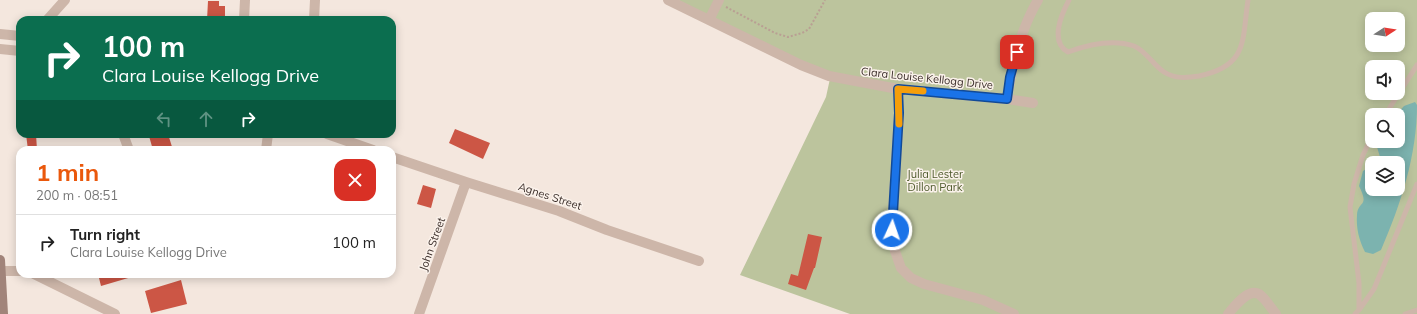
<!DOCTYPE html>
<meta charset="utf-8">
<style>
body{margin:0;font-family:Mulish,sans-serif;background:#f2f2f2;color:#222;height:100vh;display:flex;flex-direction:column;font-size:15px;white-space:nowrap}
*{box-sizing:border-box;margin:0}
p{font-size:13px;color:#767676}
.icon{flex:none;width:22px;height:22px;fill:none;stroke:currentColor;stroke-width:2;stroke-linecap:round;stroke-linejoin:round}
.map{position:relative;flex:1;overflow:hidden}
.details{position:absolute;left:16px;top:146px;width:380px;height:132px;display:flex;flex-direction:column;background:#fff;border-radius:12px;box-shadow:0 2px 10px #0003}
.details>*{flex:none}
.banner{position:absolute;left:16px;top:16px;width:380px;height:122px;border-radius:12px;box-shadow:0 2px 10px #0003;background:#0b6e4f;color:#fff;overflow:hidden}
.needle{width:26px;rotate:78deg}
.tools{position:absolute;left:1365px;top:12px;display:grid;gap:8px}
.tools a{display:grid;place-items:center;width:40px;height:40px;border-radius:8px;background:#fff;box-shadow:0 2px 10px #0003;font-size:20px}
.pin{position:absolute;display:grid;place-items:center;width:34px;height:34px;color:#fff;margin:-17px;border-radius:8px;box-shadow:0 2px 6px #0006}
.me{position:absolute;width:44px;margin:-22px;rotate:3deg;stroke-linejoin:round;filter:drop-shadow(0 0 3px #0008)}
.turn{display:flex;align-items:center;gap:14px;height:84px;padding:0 20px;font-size:18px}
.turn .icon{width:52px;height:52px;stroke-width:2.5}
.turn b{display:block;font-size:28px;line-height:34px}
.lanes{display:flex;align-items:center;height:38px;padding:0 20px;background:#0003;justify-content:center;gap:20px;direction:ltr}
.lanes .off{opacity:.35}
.round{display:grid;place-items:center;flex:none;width:42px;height:42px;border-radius:12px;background:#f2f2f2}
.overview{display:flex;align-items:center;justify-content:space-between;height:68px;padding:0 20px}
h1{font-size:24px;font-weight:700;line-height:30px;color:#ea580c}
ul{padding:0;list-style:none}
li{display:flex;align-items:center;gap:12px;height:56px;padding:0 20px;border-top:1px solid #e0e0e0}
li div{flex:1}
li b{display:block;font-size:15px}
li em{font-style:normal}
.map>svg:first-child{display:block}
.green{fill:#bcc49d;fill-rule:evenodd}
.water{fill:#7cb3af}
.building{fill:#cc5645}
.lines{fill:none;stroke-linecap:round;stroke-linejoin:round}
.path{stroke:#b99f93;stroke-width:2;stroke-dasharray:2 2;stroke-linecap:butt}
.service{stroke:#cdb6a9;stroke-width:5}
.minor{stroke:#cdb6a9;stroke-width:10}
.secondary{stroke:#a1847a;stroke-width:10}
.route-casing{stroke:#114b97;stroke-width:10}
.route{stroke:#1a73e8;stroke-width:7}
.slow{stroke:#f59e0b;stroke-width:7}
.labels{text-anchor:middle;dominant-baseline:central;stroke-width:3;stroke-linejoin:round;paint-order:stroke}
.street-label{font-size:11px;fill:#3a2d29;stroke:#fbf2eb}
.park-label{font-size:11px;fill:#4e5a2c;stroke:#fbf2eb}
</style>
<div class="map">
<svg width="1417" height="314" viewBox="0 0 1417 314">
<rect width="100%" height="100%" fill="#f4e7de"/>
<path class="green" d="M 678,0 L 1417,0 L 1417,314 L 850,314 L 740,275 L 826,97 L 831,74 L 799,61 ZM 1372,19 L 1398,19 L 1398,45 L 1372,45 ZM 1372,67 L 1398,67 L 1398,93 L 1372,93 ZM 1372,115 L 1398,115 L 1398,141 L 1372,141 ZM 1372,163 L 1398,163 L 1398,189 L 1372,189 Z"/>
<path class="water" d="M 1415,102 L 1417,105 C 1417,155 1401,204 1381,250 L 1373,254 L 1365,252 C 1359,240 1356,228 1357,215 C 1358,200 1370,208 1359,186 L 1363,171 L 1372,165 L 1372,189 L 1398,189 L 1398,163 L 1374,163 L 1380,157 L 1377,147 L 1378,141 L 1398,141 L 1398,115 L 1396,115 L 1404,106 Z"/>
<path class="building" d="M 208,1 L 219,1 L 219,6 L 225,6 L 225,20 L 207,20 Z
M 455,129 L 490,143 L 483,159 L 449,143 Z
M 26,134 L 36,134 L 37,150 L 28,150 Z
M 156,134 L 168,134 L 173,150 L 163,150 L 162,147 L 153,150 L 149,136 Z
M 423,185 L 436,189 L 431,208 L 417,204 Z
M 808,234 L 822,237 L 815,268 L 814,268 L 806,290 L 788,284 L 791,274 L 798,276 Z
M 98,274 L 134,274 L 135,276 L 101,286 Z
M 181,280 L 187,304 L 151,313 L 145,291 Z"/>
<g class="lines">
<path class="path" d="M 726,7 L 775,33 L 788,37 L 802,33 L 809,29 L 825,0"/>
<path class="service" d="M 1069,0 C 1062,13 1049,42 1068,52 C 1087,45 1113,39 1134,46 C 1146,51 1153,65 1164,72 C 1175,79 1187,78 1199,76 C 1248,66 1242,41 1248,0
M 1385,115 L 1417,65
M 1359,310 L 1374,289 L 1417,184
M 1355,314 L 1359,310 L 1359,283 L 1350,207 L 1354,184 L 1363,155 L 1372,136
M 1405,314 L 1417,310"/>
<path class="minor" d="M 668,0 L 801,65 L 829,76 L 898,89 L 1007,99 L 1033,103
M 47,20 L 65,0
M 244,20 L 245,0
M 314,20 L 315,0
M 709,20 L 719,0
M 0,34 L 20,36
M 0,49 L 20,51
M 898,89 L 899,113 L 892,230 L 895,251 L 901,268 L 911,278 L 924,284 L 983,300 L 1014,314
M 1007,99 C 1012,65 1020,30 1038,0
M 123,134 L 129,150
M 327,134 L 373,150
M 266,150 L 268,134
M 392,157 L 466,182 L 559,211 L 607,230 L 699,261
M 1,271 L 20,271
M 34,274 L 115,314
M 419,314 L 466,182
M 1228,314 C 1234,307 1248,288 1259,294 C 1265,298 1271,308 1276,314"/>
<path class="secondary" d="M 0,260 L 3,314"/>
</g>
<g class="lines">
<g class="route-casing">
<path id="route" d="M 892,230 L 899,113 L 898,89 L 1007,99 L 1010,77 L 1017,52"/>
</g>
<use href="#route" class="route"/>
<path class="slow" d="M 899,124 L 898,89 L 923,91"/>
</g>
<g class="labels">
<g class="street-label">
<text transform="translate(927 78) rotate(6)">Clara Louise Kellogg Drive</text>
<text transform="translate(550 196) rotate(18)">Agnes Street</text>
<text transform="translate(432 244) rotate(-70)">John Street</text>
</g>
<g class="park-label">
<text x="935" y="174">Julia Lester<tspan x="935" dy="13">Dillon Park</tspan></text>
</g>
</g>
</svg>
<div class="tools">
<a><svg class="needle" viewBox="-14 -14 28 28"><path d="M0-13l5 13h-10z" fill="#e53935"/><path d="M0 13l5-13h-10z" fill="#767676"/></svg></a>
<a><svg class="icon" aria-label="sound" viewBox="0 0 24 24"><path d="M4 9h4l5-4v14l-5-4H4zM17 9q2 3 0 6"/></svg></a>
<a><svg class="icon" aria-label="search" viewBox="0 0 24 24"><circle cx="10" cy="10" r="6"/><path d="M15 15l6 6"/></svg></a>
<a><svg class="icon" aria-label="layers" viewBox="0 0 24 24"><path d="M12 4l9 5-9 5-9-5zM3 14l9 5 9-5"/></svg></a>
</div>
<div class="pin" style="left:1017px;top:52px;background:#d93025"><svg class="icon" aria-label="arrive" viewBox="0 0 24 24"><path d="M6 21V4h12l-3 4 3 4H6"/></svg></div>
<svg class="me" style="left:892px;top:230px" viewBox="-20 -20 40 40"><circle r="17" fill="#1a73e8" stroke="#fff" stroke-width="3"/><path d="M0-11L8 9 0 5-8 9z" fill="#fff"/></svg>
<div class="banner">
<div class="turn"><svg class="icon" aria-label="right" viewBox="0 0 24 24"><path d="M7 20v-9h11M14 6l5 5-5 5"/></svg><div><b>100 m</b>Clara Louise Kellogg Drive</div></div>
<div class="lanes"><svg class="icon off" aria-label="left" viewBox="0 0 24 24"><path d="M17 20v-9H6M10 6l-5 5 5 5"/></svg><svg class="icon off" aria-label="ahead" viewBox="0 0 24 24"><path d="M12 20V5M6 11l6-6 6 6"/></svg><svg class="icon" aria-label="right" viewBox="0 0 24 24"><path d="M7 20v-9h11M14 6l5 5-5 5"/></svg></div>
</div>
<section class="details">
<div class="overview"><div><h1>1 min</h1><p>200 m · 08:51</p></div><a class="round" style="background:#d93025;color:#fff"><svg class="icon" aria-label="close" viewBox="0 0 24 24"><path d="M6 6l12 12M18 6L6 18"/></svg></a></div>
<ul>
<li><svg class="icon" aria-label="right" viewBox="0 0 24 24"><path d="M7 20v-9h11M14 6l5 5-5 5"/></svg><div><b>Turn right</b><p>Clara Louise Kellogg Drive</p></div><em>100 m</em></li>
</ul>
</section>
</div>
